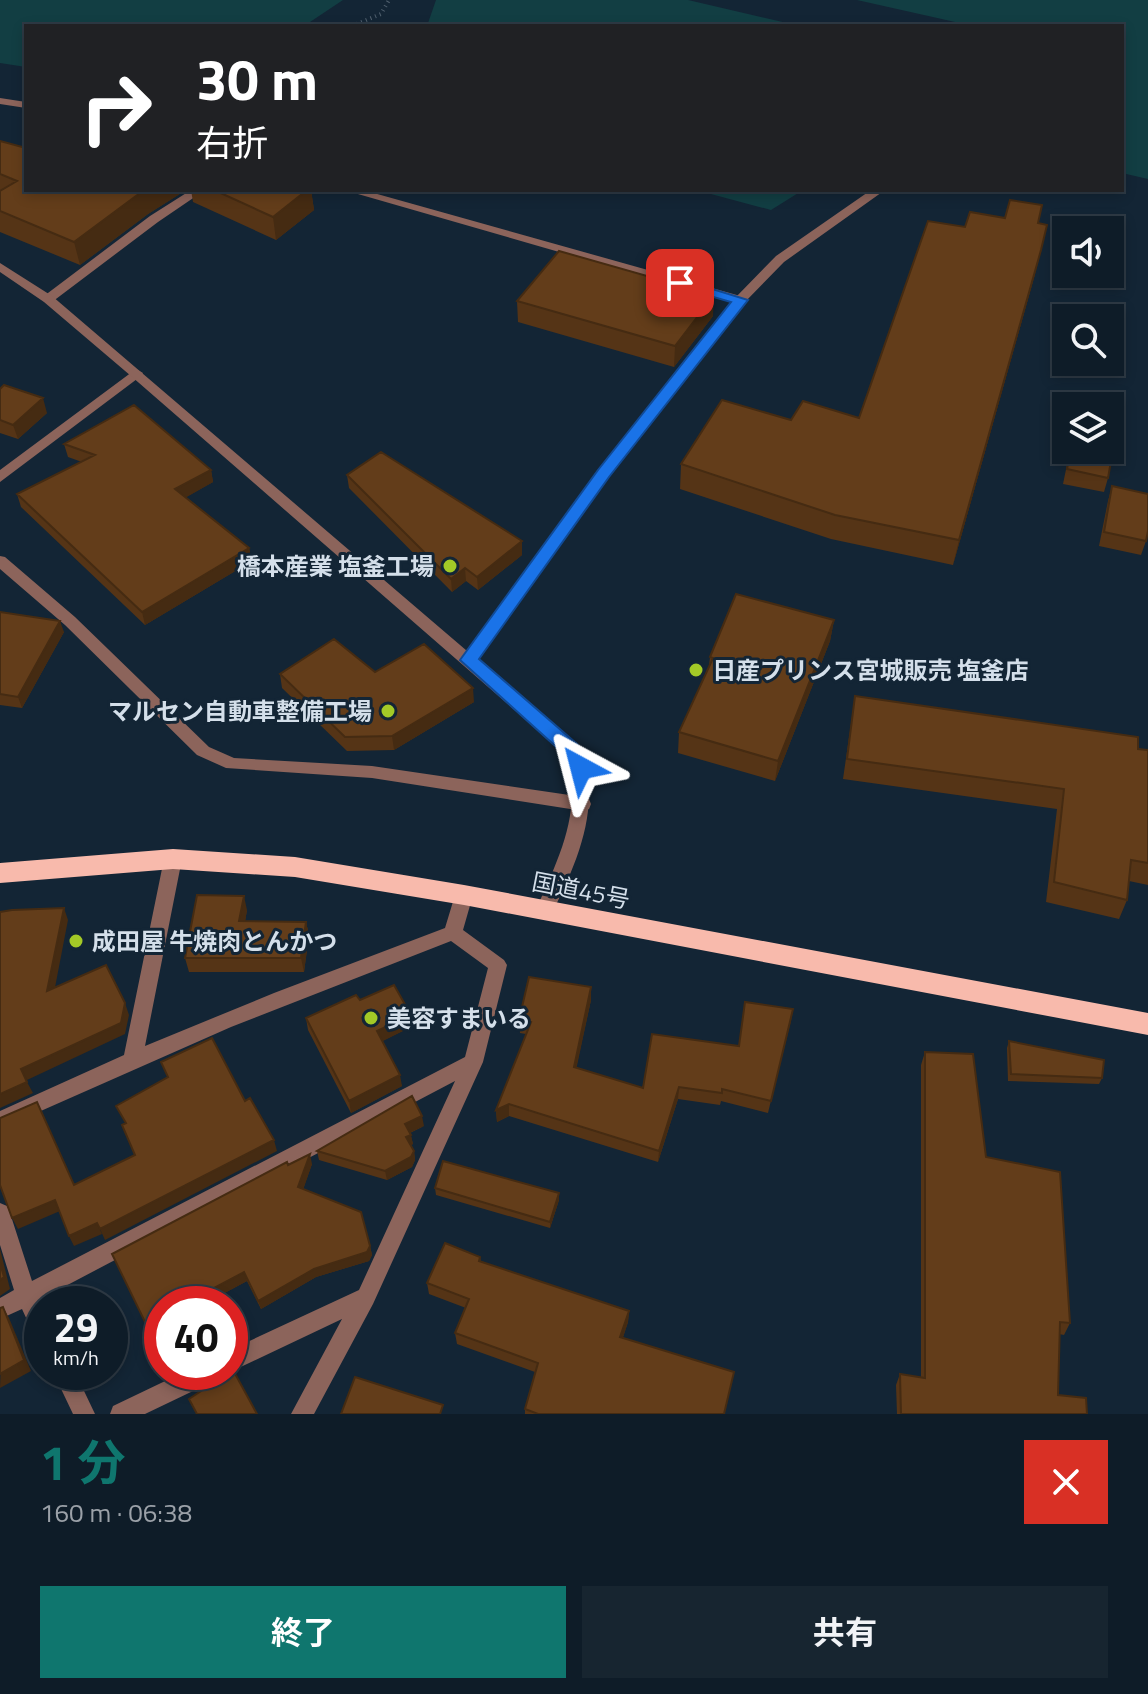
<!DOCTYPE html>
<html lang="ja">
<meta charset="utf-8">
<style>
body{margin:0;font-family:"Titillium Web","Noto Sans JP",sans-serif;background:#172530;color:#f1f3f6;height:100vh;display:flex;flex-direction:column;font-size:30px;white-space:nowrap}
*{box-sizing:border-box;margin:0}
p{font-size:26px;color:#9ba1a8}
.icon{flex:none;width:44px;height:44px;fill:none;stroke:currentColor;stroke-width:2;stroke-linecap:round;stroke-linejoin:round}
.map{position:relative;height:1414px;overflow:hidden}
.drawer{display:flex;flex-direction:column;background:#0e1c28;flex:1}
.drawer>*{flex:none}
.hud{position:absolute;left:24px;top:24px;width:1100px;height:168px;border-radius:0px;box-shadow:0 4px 12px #0003,0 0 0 2px #2e3a45;background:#202124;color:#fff;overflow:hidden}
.tools{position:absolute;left:1052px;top:216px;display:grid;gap:16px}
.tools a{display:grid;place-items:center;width:72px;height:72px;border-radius:0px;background:#0e1c28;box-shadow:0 4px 12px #0003,0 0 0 2px #2e3a45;font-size:40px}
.speed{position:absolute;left:24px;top:1286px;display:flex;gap:16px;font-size:40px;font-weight:700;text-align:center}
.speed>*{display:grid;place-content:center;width:104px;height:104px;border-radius:50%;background:#0e1c28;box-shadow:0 4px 12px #0003,0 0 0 2px #2e3a45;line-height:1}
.speed small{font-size:20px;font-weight:400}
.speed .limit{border:12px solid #d22;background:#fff;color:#111}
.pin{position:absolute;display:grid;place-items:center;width:68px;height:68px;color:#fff;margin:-34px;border-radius:16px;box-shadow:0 4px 12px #0006}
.me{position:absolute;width:88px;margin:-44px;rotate:322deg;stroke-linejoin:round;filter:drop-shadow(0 0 6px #0008)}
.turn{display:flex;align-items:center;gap:28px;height:168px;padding:0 40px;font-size:36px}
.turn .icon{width:104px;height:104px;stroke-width:2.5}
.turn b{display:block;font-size:56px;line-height:68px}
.round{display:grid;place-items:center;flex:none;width:84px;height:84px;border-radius:0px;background:#172530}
.head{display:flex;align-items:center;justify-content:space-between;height:136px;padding:0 40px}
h1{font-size:48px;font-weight:700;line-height:60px;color:#0f766e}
.cta{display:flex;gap:16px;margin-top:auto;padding:16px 40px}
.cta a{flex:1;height:92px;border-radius:0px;background:#0f766e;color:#fff;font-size:32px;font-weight:700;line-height:92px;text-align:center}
.cta a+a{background:#172530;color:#f1f3f6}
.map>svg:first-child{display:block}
.water{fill:#123e43}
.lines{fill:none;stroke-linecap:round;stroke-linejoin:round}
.path{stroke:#51616f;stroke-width:4;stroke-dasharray:1 4;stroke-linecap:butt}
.minor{fill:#8c645b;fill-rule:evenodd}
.tertiary{fill:#8c645b;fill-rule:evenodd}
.trunk{fill:#f8baac;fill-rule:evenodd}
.wall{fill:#553416}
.shaded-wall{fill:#452b12}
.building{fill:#633d1a;stroke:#452b12;stroke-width:2}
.route{fill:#1a73e8;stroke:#114b97;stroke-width:2}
.poi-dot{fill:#a3c927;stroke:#132535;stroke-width:3}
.labels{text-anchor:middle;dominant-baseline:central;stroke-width:6;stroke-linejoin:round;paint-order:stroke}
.poi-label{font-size:24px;font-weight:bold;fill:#d4dfea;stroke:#132535;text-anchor:start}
.street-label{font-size:24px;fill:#d4dfea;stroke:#132535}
</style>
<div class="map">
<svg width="1148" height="1414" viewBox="0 0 1148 1414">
<rect width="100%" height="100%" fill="#132535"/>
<path class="water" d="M 0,0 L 343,0 L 304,26 L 26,26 L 26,67 L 0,63 Z
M 436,0 L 688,0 L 800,26 L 427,26 Z
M 857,0 L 1148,0 L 1148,179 L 1122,173 L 1122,26 L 973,26 Z
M 696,190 L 803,190 L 771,210 Z"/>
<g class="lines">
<path class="path" d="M 352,26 L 381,14 L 389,0"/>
<path class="minor" d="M 191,190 L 205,190 L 158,222 L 52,302 L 44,302 L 44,296 L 150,216 Z
M 871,190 L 885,190 L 784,262 L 744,303 L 608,477 L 475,664 L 463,664 L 461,660 L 463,656 L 598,471 L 736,297 L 776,256 Z
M 136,369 L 143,373 L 141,376 L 0,482 L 0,470 Z
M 0,556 L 5,557 L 75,617 L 209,747 L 234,758 L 372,766 L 583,797 L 589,799 L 591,804 L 589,809 L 583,811 L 372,778 L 226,768 L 197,755 L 65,625 L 0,569 Z
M 173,852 L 179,854 L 182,859 L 145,1046 L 274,993 L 445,928 L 455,895 L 458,890 L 464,888 L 470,890 L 473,895 L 463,930 L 504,960 L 507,965 L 483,1062 L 373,1304 L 314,1414 L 291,1414 L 342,1319 L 230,1372 L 230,1350 L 359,1290 L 455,1081 L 39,1300 L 42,1305 L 42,1339 L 34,1335 L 22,1309 L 0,1319 L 0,1298 L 14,1290 L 0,1245 L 0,1203 L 7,1206 L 10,1213 L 32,1281 L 465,1057 L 488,968 L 451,941 L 231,1027 L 0,1129 L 0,1111 L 124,1055 L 164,859 L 167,854 Z
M 53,1372 L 75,1372 L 95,1414 L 73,1414 Z
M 184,1372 L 219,1372 L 216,1380 L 145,1414 L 110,1414 L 113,1406 Z"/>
<path class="tertiary" d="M 0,98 L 26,102 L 26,108 L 0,104 Z
M 344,190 L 363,190 L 744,297 L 746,300 L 740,304 L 736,303 Z
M 0,263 L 52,296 L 577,745 C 606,801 576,865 550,917 L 544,919 L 538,917 L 535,912 C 557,861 586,808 564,753 L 131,376 L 44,302 L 0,272 Z"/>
<path class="trunk" d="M 173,849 L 295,857 L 464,885 L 1148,1013 L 1148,1035 L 464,905 L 295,877 L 173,869 L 0,883 L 0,863 Z"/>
</g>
<path class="wall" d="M 0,141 L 26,190 L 186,190 L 148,214 L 80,265 L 0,232 Z
M 191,190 L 311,190 L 314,210 L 276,240 L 193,202 Z
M 1038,223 L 1035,274 L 953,565 L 831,539 L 680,489 L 681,464 L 791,420 L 859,418 L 965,227 Z
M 517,301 L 713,316 L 674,367 L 518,322 Z
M 0,389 L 47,413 L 18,439 L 0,433 Z
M 64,444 L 211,470 L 213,482 L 186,497 L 249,548 L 252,561 L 145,625 L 21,507 L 17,494 L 82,462 L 68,457 Z
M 1070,450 L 1110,450 L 1108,478 L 1104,492 L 1063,484 Z
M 347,475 L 522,555 L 478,590 L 466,581 L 452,592 L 349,488 Z
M 1112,486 L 1146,541 L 1141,555 L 1099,546 L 1108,501 Z
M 0,612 L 64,632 L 22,708 L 0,705 Z
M 834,620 L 830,641 L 775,781 L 678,753 L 679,732 L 709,666 L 710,657 Z
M 375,672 L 474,702 L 394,750 L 347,751 L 282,688 L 280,674 Z
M 855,696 L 1148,750 L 1148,885 L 1129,881 L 1127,900 L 1119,919 L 1046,902 L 1057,809 L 843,779 Z
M 247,910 L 245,921 L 306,922 L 309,935 L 304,972 L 189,972 L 185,958 Z
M 591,987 L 591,1000 L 576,1068 L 643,1088 L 739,1046 L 793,1009 L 768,1113 L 721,1101 L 720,1105 L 678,1099 L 658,1162 L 509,1116 L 497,1122 L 496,1110 L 526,1034 L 520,1033 L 519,1020 Z
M 360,1000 L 413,1026 L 382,1041 L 402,1086 L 351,1113 L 308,1030 L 306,1018 Z
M 1009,1041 L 1102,1078 L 1099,1084 L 1008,1081 L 1007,1048 Z
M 925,1052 L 986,1157 L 1070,1323 L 1064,1335 L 1059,1334 L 1058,1395 L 1087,1414 L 897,1414 L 896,1385 L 900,1374 L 921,1377 L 921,1065 Z
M 424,1126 L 410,1133 L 413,1144 L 411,1145 L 414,1151 L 415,1160 L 412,1167 L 387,1180 L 319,1160 L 317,1151 Z
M 312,1164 L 303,1189 L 370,1246 L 372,1255 L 369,1261 L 316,1277 L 261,1309 L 247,1281 L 204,1304 L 162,1304 L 150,1333 L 112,1254 L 288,1165 Z
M 435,1188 L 559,1200 L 550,1228 L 436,1195 Z
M 480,1257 L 481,1262 L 629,1311 L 628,1322 L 623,1337 L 724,1414 L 525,1414 L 525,1409 L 535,1372 L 457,1344 L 455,1333 L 466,1308 L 429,1294 L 427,1283 Z"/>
<path class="shaded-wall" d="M 143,190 L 186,190 L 148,214 L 80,265 L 74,242 Z
M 307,190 L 311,190 L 314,210 L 276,240 L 273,217 Z
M 1041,250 L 1035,274 L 953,565 L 959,540 Z
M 714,295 L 713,316 L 674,367 L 675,346 Z
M 43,398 L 47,413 L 18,439 L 13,425 Z
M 211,470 L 213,482 L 178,502 L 175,489 Z
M 522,541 L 522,555 L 478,590 L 477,577 Z
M 249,548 L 252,561 L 145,625 L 142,612 Z
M 465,568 L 466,581 L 452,592 L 451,579 Z
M 834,620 L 830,641 L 775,781 L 778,761 Z
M 60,621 L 64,632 L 22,708 L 18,697 Z
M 473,688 L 474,702 L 394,750 L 392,736 Z
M 244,896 L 247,910 L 243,935 L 239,921 Z
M 64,908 L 68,920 L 52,1003 L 47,991 Z
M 306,922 L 309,935 L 304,972 L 301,958 Z
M 591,987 L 591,1000 L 574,1080 L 574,1067 Z
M 125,1003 L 129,1015 L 125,1034 L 27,1080 L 21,1069 Z
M 793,1009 L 791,1021 L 768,1113 L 771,1101 Z
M 411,1015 L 413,1026 L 379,1043 L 377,1031 Z
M 400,1075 L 402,1086 L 351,1113 L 349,1101 Z
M 27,1082 L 33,1093 L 0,1108 L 0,1094 Z
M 679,1087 L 678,1099 L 658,1162 L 659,1151 Z
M 509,1104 L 509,1116 L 497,1122 L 496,1110 Z
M 422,1116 L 424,1126 L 407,1134 L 405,1124 Z
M 411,1135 L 413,1144 L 407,1147 L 406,1137 Z
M 274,1140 L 277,1151 L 105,1240 L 100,1229 Z
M 414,1151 L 415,1160 L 412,1167 L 387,1180 L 385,1171 Z
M 310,1154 L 312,1164 L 301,1196 L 298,1187 Z
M 559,1193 L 559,1200 L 550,1228 L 550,1222 Z
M 55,1200 L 60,1211 L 18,1229 L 12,1218 Z
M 97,1223 L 102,1234 L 74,1246 L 69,1236 Z
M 370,1246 L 372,1255 L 369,1261 L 316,1277 L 261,1309 L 258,1301 L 314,1269 Z
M 0,1249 L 10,1289 L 0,1296 Z
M 244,1272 L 247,1281 L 204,1304 L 184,1304 Z
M 3,1307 L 9,1318 L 31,1371 L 0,1388 Z
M 629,1311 L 628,1322 L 620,1347 L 620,1337 Z
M 162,1316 L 162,1327 L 150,1333 L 146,1324 Z"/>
<path class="building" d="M 0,141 L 26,148 L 26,190 L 144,190 L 74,242 L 0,211 L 0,191 L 17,181 L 0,174 Z
M 214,190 L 307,190 L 273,217 Z
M 1010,200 L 1042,205 L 1038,223 L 1047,225 L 1041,250 L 959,540 L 835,515 L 681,464 L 722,400 L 791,420 L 803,401 L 859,418 L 928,221 L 965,227 L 970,212 L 1005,218 Z
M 559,251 L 714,295 L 675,346 L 517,301 Z
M 4,385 L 43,398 L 13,425 L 0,420 L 0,389 Z
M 134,405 L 211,470 L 175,489 L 249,548 L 142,612 L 17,494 L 95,455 L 64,444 Z
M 1110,438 L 1115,439 L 1108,478 L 1067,469 L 1071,450 L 1110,450 Z
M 381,452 L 522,541 L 477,577 L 465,568 L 451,579 L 347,475 Z
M 1112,486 L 1148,494 L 1148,531 L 1146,541 L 1104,532 Z
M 736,594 L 834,620 L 778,761 L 679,732 L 713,658 L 710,657 Z
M 0,612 L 60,621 L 18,697 L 0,694 Z
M 334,639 L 375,672 L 424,644 L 473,688 L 392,736 L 345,737 L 280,674 Z
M 855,696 L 1138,737 L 1138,749 L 1148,750 L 1148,863 L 1131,860 L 1127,900 L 1054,882 L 1064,789 L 847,759 Z
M 197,895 L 244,896 L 239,921 L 306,922 L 301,958 L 185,958 Z
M 64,908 L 47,991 L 106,965 L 125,1003 L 121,1023 L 21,1069 L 27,1082 L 0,1094 L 0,912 L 12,910 Z
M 529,977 L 591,987 L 574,1067 L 643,1088 L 652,1034 L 739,1046 L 745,1002 L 793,1009 L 771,1101 L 722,1089 L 722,1093 L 679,1087 L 659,1151 L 509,1104 L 496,1110 L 531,1022 L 519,1020 Z
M 394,985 L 411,1015 L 377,1031 L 400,1075 L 349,1101 L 306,1018 L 356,995 L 360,1000 Z
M 212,1038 L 245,1101 L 250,1098 L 274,1140 L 100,1229 L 97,1223 L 69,1236 L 55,1200 L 12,1218 L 0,1185 L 0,1118 L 37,1102 L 74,1185 L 135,1155 L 122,1125 L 126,1123 L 116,1106 L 168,1077 L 161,1062 Z
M 1009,1041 L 1104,1060 L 1102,1078 L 1011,1074 Z
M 925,1052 L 973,1054 L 986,1157 L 1060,1172 L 1070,1323 L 1060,1322 L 1058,1395 L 1086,1398 L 1087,1414 L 901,1414 L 900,1374 L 925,1378 Z
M 412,1096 L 422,1116 L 405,1124 L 411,1135 L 406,1137 L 414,1151 L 411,1157 L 385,1171 L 317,1151 Z
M 310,1154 L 298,1187 L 361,1212 L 370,1246 L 367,1252 L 314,1269 L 258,1301 L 244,1272 L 184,1304 L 162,1304 L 162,1316 L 146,1324 L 112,1254 L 287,1162 L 288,1165 Z
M 443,1161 L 559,1193 L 550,1222 L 435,1188 Z
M 445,1243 L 480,1257 L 479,1261 L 629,1311 L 620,1337 L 734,1372 L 724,1414 L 538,1414 L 525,1409 L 538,1363 L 455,1333 L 469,1299 L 427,1283 Z
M 0,1263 L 4,1277 L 0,1280 Z
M 3,1307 L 24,1360 L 0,1374 L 0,1308 Z
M 233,1370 L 257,1414 L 197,1414 L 189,1399 Z
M 355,1377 L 443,1405 L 440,1414 L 341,1414 Z"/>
<path class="route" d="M 680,279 L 748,300 L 609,477 L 479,659 L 577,744 L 591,768 L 581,775 L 575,773 L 564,754 L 460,660 L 598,470 L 731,302 L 675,286 L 673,283 Z"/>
<g class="poi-dot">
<circle cx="450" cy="566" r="8"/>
<circle cx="696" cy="670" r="8"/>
<circle cx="388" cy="711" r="8"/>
<circle cx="76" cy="941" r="8"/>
<circle cx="371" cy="1018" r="8"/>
</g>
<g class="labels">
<g class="poi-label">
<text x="434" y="566" text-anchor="end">橋本産業 塩釜工場</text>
<text x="712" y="670">日産プリンス宮城販売 塩釜店</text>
<text x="372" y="711" text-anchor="end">マルセン自動車整備工場</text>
<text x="92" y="941">成田屋 牛焼肉とんかつ</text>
<text x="387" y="1018">美容すまいる</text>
</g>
<g class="street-label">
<text transform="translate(581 890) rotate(11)">国道45号</text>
</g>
</g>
</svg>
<div class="tools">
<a><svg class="icon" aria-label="sound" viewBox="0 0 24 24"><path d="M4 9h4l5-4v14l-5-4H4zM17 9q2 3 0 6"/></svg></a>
<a><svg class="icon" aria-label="search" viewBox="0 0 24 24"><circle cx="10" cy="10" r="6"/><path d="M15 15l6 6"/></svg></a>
<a><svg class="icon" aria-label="layers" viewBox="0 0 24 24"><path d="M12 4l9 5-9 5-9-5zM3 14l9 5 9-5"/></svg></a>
</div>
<div class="speed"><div>29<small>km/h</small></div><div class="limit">40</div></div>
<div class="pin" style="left:680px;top:283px;background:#d93025"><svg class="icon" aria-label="arrive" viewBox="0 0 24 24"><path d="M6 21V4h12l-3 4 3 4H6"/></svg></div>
<svg class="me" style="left:581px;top:768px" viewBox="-20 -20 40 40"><path d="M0-17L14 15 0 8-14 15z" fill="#1a73e8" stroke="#fff" stroke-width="4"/></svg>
<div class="hud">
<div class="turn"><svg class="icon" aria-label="right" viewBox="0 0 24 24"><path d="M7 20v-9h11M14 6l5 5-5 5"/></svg><div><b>30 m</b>右折</div></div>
</div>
</div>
<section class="drawer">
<div class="head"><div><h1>1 分</h1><p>160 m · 06:38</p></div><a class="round" style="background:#d93025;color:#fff"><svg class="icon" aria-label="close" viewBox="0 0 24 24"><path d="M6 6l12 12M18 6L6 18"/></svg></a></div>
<div class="cta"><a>終了</a><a>共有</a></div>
</section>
